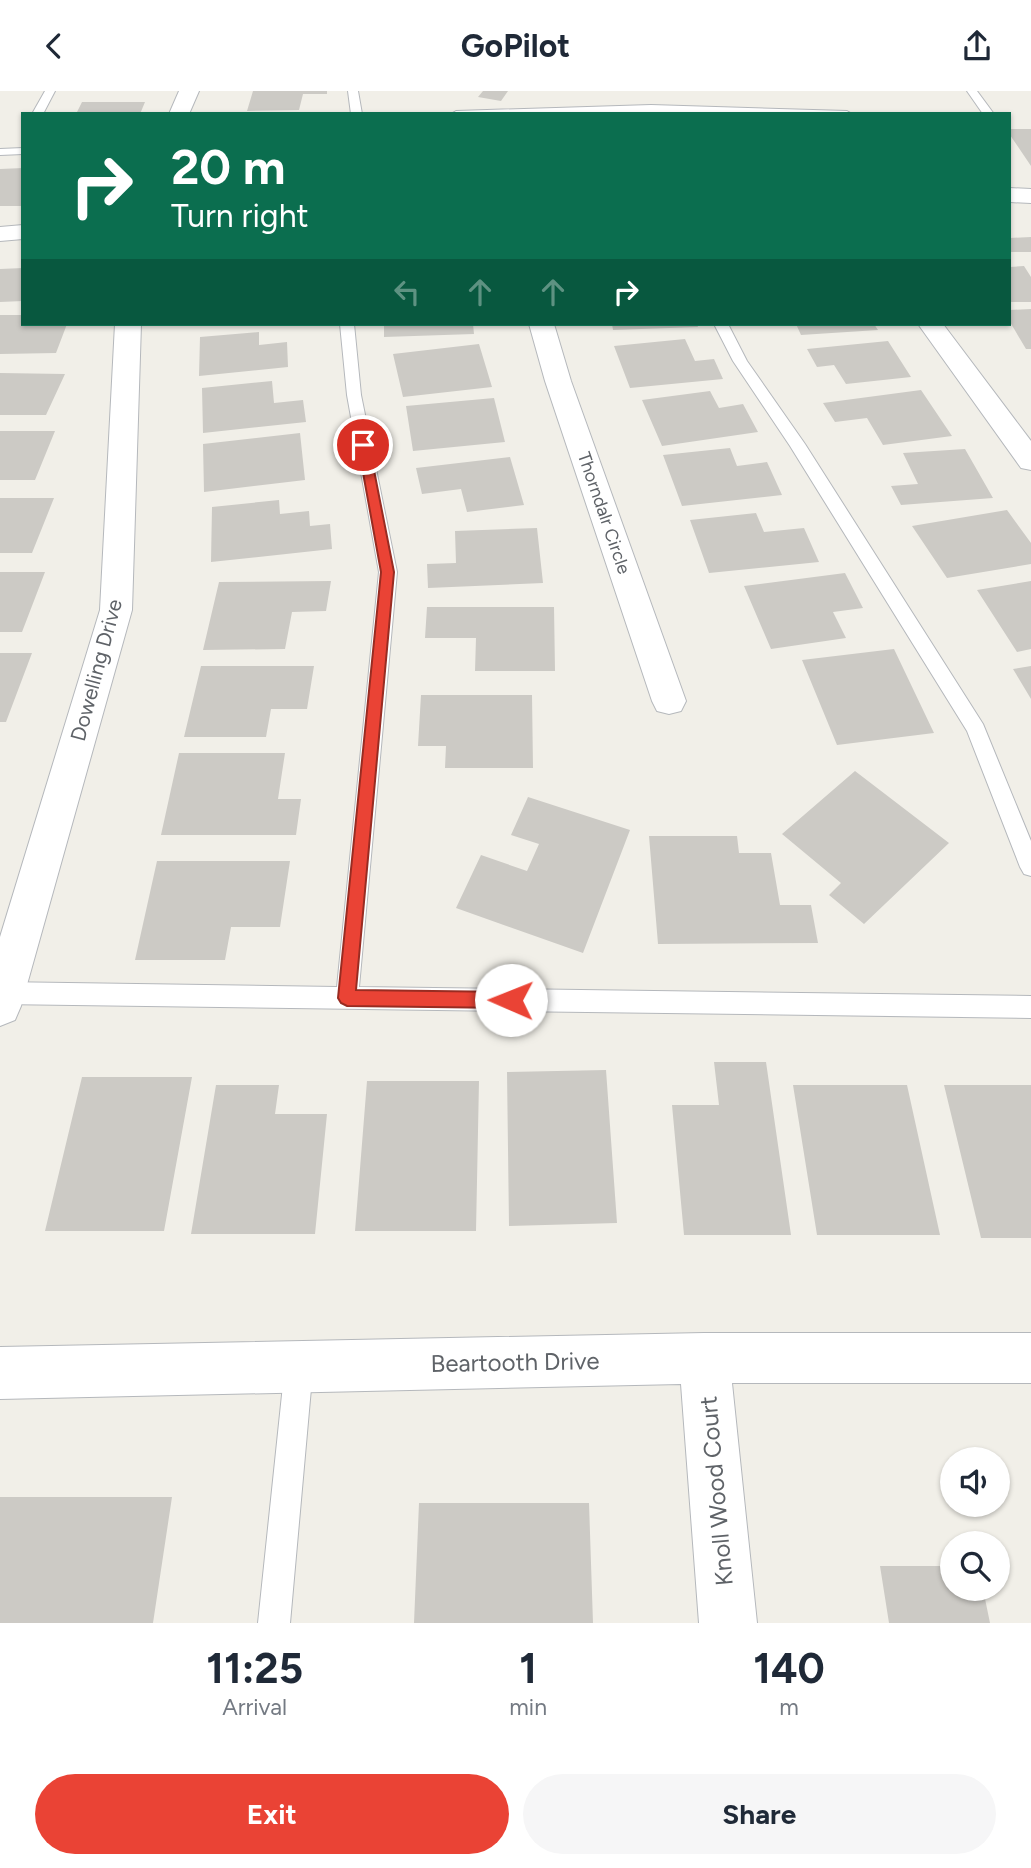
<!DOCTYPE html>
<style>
body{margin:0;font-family:Figtree,sans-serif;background:#f6f6f7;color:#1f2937;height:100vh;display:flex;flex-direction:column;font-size:26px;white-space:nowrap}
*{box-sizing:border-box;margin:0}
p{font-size:23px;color:#747a83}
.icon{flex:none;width:38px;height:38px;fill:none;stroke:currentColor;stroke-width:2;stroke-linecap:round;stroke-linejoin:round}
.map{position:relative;height:1532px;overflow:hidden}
.drawer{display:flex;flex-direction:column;background:#fff;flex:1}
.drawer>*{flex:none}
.banner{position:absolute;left:21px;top:21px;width:990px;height:214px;border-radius:0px;box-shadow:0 2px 5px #0004;background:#0b6e4f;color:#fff;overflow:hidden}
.controls{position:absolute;left:940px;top:1356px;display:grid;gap:14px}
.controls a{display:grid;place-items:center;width:70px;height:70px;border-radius:50%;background:#fff;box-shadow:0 2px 5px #0004;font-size:35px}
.pin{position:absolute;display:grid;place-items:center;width:60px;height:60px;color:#fff;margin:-30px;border:4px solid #fff;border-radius:50%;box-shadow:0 2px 7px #0007}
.me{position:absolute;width:77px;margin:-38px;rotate:271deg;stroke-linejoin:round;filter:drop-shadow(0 0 5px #0008)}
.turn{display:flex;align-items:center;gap:24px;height:147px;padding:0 35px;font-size:32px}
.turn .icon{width:91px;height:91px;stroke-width:2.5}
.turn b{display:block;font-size:49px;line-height:60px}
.lanes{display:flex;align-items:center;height:66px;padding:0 35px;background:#0003;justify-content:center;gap:35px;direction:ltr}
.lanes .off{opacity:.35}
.eta{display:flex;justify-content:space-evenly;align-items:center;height:119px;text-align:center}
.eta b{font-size:42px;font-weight:700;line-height:49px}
.button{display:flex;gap:14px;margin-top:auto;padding:14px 35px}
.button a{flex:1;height:80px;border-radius:42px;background:#ea4335;color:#fff;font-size:28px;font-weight:700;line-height:80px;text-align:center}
.button a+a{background:#f6f6f7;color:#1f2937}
header{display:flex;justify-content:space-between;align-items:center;height:91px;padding:0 35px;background:#fff;font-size:32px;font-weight:700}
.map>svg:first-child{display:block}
.building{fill:#cccac5}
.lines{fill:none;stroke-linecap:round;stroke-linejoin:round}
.lane-casing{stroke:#b5b8bc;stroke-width:2}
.street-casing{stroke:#b5b8bc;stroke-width:2}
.lane{fill:#fff;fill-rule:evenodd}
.street{fill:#fff;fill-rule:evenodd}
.route{fill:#ea4335;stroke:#982c22;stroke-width:2}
.labels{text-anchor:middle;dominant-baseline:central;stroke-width:5;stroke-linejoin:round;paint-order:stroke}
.far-street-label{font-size:18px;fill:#5f6368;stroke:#fff}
.street-label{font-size:21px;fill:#5f6368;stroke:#fff}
.near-street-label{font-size:24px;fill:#5f6368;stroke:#fff}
</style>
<header><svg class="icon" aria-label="back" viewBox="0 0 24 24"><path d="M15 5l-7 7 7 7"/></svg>GoPilot<svg class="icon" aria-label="share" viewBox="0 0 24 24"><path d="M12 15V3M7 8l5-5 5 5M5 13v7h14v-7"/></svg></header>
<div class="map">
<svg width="1031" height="1532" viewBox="0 0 1031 1532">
<rect width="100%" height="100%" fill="#f1efe8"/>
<path class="building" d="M 253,0 L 327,0 L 327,3 L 303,3 L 299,19 L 247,20 Z
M 483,0 L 508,0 L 501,10 L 478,6 Z
M 82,11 L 145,11 L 140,23 L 76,23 Z
M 1010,38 L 1031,38 L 1031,75 L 1010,44 Z
M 23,77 L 23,115 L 0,115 L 0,78 Z
M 1031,146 L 1031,161 L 1010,161 L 1010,147 Z
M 1024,175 L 1031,186 L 1031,211 L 1010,211 L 1010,176 Z
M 23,177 L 23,210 L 0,211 L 0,178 Z
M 1031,218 L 1031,258 L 1026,258 L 1010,231 L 1010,219 Z
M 0,224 L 23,224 L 23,233 L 67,233 L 56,262 L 0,263 Z
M 384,233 L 473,233 L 474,243 L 384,246 Z
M 612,233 L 697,233 L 698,236 L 613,239 Z
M 796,233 L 874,233 L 878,239 L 801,244 Z
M 259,241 L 259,254 L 287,251 L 288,276 L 199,285 L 200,246 Z
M 685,248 L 695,270 L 714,268 L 723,288 L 630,297 L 614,255 Z
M 888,250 L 911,286 L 846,293 L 834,274 L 817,276 L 807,258 Z
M 479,253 L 492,296 L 403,306 L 393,263 Z
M 0,282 L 65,283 L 46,324 L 0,324 Z
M 272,290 L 274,312 L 303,309 L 306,331 L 203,342 L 202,297 Z
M 921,299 L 952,345 L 883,354 L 867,327 L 835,331 L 823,312 Z
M 710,300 L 719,317 L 743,313 L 758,341 L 662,355 L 642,309 Z
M 494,307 L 505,351 L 413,360 L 406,315 Z
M 0,340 L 55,340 L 35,389 L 0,389 Z
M 300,342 L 305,389 L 204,401 L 203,353 Z
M 730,357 L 737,375 L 767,371 L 782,404 L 682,415 L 663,364 Z
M 965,358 L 993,407 L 901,414 L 891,395 L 918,393 L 903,362 Z
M 510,366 L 524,414 L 467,421 L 461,398 L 422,403 L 416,377 Z
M 0,407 L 54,407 L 32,462 L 0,462 Z
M 279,409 L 280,423 L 309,420 L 310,435 L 330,433 L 332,458 L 211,471 L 212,416 Z
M 1007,419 L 1031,452 L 1031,473 L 947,487 L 912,435 Z
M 756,422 L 764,441 L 804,437 L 819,471 L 709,482 L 690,429 Z
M 537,437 L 543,492 L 428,497 L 427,473 L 456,472 L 455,440 Z
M 0,481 L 45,481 L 22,541 L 0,541 Z
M 845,482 L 863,517 L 833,521 L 846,547 L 771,558 L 744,495 Z
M 331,490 L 326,520 L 292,521 L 285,558 L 203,559 L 219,491 Z
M 1031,490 L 1031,558 L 1017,561 L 977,499 Z
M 427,516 L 554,516 L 555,580 L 475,580 L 476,547 L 425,547 Z
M 894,558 L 934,642 L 837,654 L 802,569 Z
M 0,562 L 32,562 L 6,631 L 0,631 Z
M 201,575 L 314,575 L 307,618 L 271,618 L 266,646 L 184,646 Z
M 1031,575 L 1031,608 L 1013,578 Z
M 421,604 L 532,604 L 533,677 L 445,677 L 446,655 L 418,655 Z
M 179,662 L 285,662 L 278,708 L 301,708 L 296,744 L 161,744 Z
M 855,680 L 949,752 L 864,833 L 829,804 L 841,792 L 782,743 Z
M 528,706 L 630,739 L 583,862 L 456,817 L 481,764 L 527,780 L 539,753 L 511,744 Z
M 649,745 L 737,745 L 739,762 L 771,762 L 780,814 L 811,814 L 818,852 L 658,853 Z
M 157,770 L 290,770 L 280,836 L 231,836 L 225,869 L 135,869 Z
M 714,971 L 766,971 L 791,1144 L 684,1144 L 672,1014 L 719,1014 Z
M 606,979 L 617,1132 L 509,1135 L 507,981 Z
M 82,986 L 192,986 L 164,1140 L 45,1140 Z
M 367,990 L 479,990 L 476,1140 L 355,1140 Z
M 216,994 L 279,994 L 275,1023 L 327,1023 L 315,1143 L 191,1143 Z
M 793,994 L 907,994 L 940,1144 L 817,1144 Z
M 944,994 L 1031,994 L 1031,1147 L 981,1147 Z
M 0,1406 L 172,1406 L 153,1532 L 0,1532 Z
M 419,1412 L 589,1412 L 593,1532 L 414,1532 Z
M 880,1475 L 952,1475 L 952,1498 L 983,1498 L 990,1532 L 889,1532 Z"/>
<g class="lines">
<g class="lane-casing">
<path id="lane" d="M 45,0 L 55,0 L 43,23 L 32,23 Z
M 348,0 L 358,0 L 362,23 L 351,23 Z
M 967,0 L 977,0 L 994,23 L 983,23 Z
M 651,14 L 847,20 L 852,23 L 651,21 L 451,23 L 456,20 Z
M 23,57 L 23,63 L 0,64 L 0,58 Z
M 340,233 L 354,233 L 361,304 L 397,481 L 359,896 L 1031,905 L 1031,927 L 0,913 L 0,891 L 337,896 L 379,481 L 347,304 Z
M 714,233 L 728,233 L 747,270 L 805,353 L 983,633 L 1031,750 L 1031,785 L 1024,783 L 1020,776 L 967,640 L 790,355 L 733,270 Z
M 299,1261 L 309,1265 L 313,1275 L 290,1532 L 258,1532 L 285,1275 L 289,1265 Z"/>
</g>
<g class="street-casing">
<path id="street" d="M 179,0 L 199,0 L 189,23 L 169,23 Z
M 1010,97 L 1031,98 L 1031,112 L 1010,111 Z
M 23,134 L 23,148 L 0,150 L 0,136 Z
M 115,233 L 141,233 L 132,519 L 21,915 L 15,929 L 0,935 L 0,846 L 100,519 Z
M 529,233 L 554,233 L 571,290 L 686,610 L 681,620 L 669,623 L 657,620 L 652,610 L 545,290 Z
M 918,233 L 943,233 L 1031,350 L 1031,379 L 1021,377 Z
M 704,1242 L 1031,1242 L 1031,1292 L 732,1292 L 757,1532 L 699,1532 L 681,1293 L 0,1308 L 0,1256 Z"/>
</g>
<use href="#lane" class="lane"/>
<use href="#street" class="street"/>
</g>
<path class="route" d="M 363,351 L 369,354 L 394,481 L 356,899 L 511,901 L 517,903 L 520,909 L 517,915 L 511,917 L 347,915 L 341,912 L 338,907 L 381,481 L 358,354 Z"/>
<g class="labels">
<g class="far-street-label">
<text transform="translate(604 422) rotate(71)">Thorndalr Circle</text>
</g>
<g class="street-label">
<text transform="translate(96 579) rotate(-75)">Dowelling Drive</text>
</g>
<g class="near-street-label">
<text transform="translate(515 1271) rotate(-1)">Beartooth Drive</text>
<text transform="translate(716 1400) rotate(-95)">Knoll Wood Court</text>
</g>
</g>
</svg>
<div class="controls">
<a><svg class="icon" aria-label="sound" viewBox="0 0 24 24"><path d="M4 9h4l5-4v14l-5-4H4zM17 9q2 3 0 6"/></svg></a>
<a><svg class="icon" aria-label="search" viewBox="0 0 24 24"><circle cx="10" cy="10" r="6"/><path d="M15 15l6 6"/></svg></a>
</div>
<div class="pin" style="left:363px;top:354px;background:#d93025"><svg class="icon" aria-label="arrive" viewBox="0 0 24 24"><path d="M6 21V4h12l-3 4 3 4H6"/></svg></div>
<svg class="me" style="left:511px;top:909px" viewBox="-20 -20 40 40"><circle r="19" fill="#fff"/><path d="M0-13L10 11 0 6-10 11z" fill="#ea4335"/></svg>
<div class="banner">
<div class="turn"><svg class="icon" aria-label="right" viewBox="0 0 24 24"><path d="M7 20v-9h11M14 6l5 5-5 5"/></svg><div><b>20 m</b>Turn right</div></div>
<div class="lanes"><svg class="icon off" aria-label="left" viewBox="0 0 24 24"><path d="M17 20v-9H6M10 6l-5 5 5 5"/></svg><svg class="icon off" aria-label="ahead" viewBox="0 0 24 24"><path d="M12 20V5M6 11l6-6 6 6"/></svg><svg class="icon off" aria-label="ahead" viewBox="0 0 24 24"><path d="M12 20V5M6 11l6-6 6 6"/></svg><svg class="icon" aria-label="right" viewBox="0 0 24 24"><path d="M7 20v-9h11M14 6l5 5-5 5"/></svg></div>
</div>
</div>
<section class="drawer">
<div class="eta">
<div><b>11:25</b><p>Arrival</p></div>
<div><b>1</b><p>min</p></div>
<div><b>140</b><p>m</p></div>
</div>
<div class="button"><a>Exit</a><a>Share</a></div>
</section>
